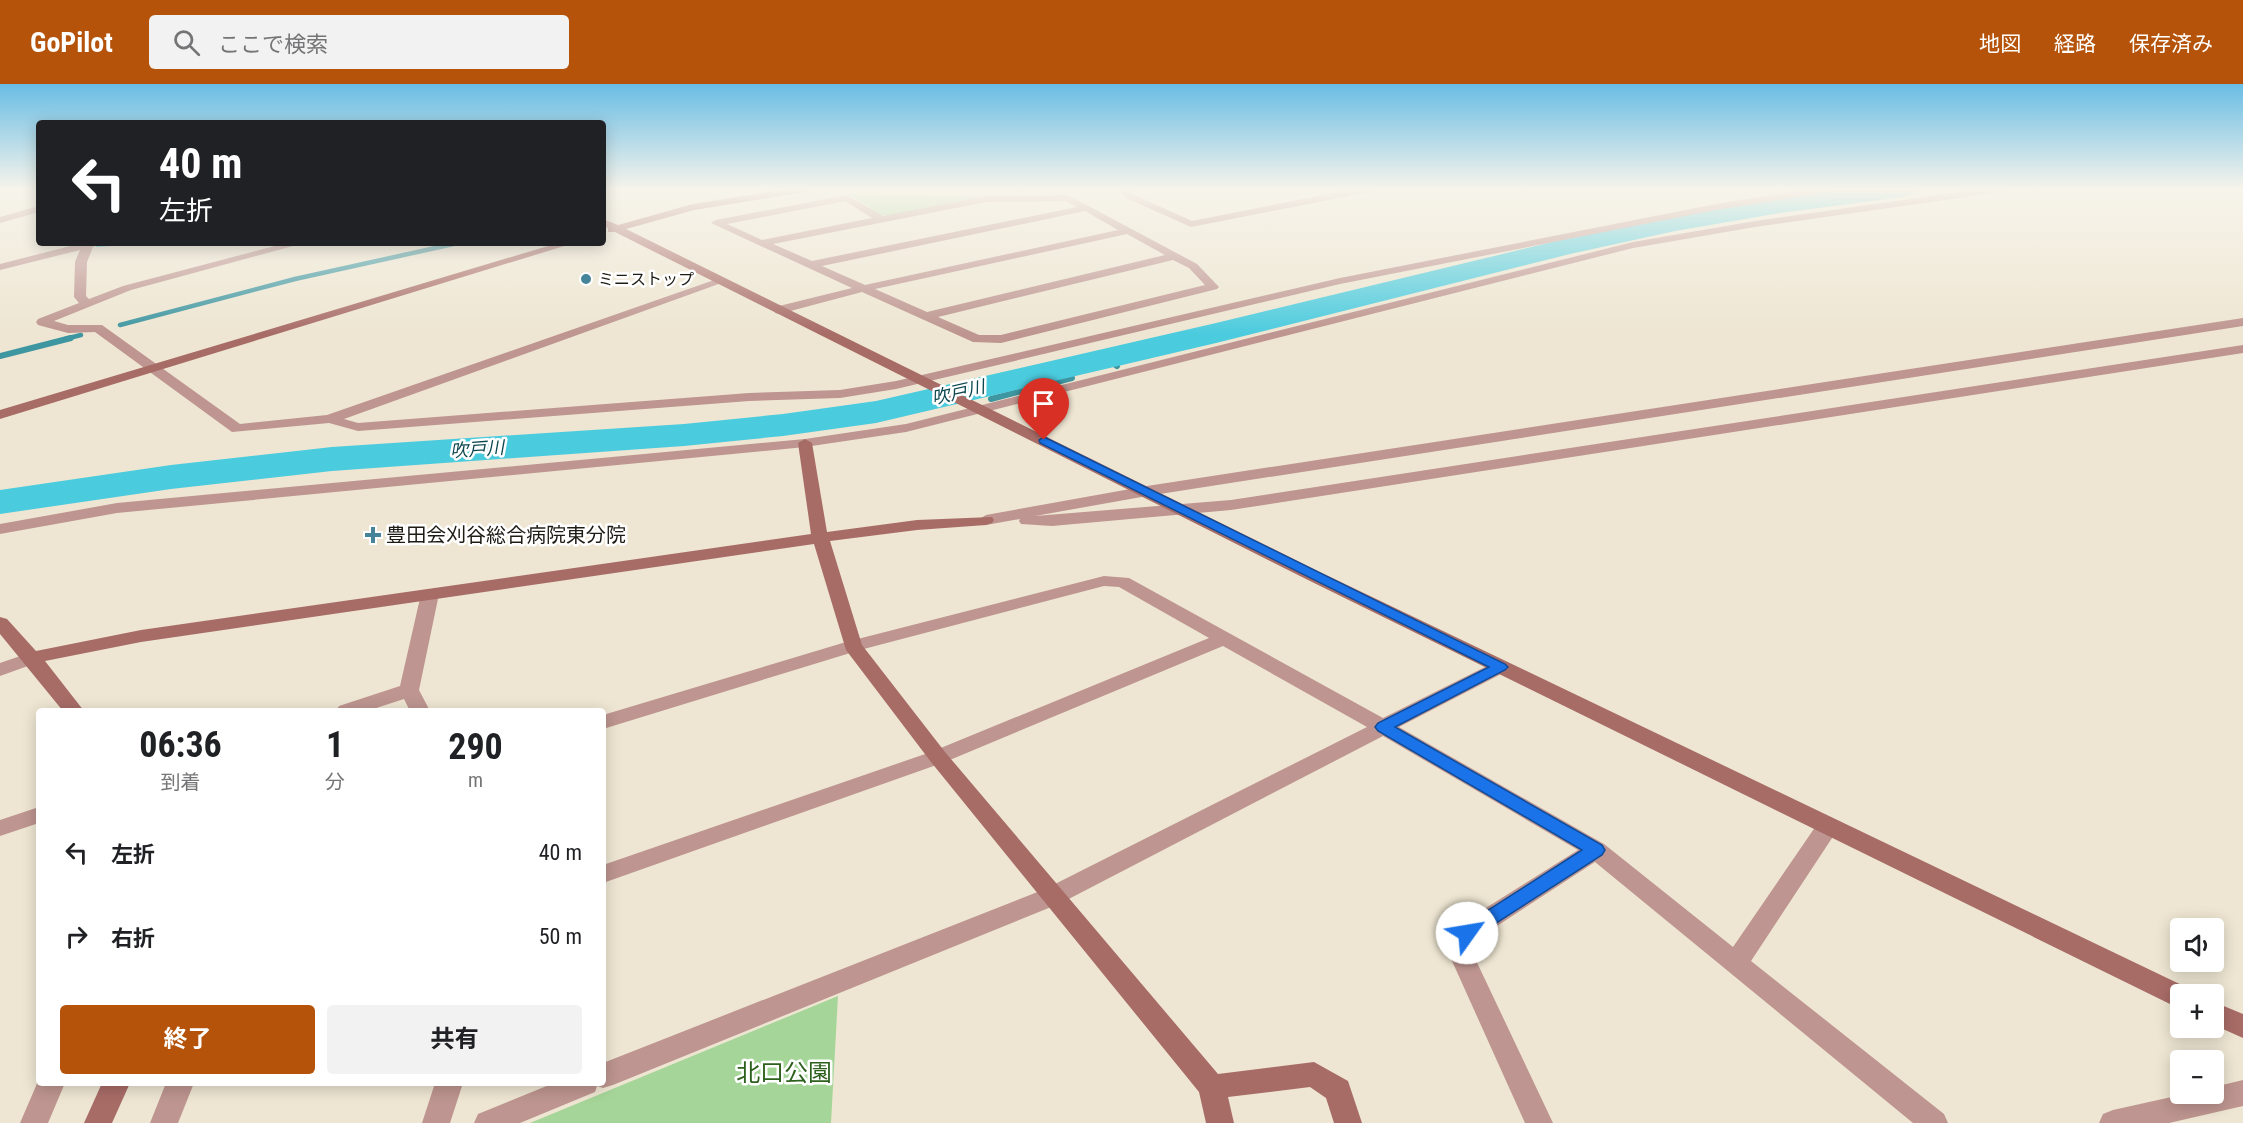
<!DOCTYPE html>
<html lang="ja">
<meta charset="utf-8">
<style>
body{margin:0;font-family:"Roboto Condensed","Noto Sans JP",sans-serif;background:#f2f2f2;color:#202124;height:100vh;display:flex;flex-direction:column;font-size:22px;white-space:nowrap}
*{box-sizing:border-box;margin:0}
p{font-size:20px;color:#757577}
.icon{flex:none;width:33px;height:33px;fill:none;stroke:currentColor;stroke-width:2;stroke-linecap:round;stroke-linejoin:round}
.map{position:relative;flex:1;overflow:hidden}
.sheet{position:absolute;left:36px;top:624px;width:570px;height:378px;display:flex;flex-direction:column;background:#fff;border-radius:6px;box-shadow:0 3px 15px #0003}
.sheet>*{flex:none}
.top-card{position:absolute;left:36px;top:36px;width:570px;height:126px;border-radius:6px;box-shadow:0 3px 15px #0003;background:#202124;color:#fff;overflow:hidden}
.tools{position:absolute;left:2170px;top:834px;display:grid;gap:12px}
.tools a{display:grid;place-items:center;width:54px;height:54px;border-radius:6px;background:#fff;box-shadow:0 3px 15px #0003;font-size:30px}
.pin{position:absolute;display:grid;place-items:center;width:51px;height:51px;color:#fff;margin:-62px -26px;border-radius:50% 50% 50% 0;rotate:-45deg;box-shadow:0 0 6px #0007}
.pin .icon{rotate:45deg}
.me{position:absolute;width:66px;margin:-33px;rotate:58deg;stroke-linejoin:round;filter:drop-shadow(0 0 4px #0008)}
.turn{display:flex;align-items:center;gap:21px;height:126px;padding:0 24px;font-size:27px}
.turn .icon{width:78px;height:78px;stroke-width:2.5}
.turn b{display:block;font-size:42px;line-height:51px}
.eta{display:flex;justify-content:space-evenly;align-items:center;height:102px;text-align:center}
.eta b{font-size:36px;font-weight:700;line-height:42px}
.cta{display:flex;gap:12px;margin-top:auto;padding:12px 24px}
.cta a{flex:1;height:69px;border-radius:6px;background:#b45309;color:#fff;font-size:24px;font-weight:700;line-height:69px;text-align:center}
.cta a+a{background:#f2f2f2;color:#202124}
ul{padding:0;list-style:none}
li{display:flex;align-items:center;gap:18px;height:84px;padding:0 24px}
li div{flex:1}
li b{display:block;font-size:22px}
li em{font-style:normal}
header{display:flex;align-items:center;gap:36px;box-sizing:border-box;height:84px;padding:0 30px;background:#b45309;color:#fff}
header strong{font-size:28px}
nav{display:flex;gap:33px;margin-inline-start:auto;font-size:21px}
.search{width:420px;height:54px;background:#f2f2f2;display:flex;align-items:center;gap:15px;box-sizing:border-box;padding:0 21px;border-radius:6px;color:#757577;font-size:22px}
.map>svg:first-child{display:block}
.green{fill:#a5d598}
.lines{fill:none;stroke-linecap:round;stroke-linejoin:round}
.stream-far1{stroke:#3e96a1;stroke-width:4.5}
.stream{stroke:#3e96a1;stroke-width:6}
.canal{fill:#4bcbde;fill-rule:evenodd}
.river{fill:#4bcbde;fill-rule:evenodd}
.street{fill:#be9590;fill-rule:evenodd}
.secondary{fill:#a86c67;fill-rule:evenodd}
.route{fill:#1a73e8;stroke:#114b97;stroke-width:1.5}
.poi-dot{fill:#458499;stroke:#fff;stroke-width:2}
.labels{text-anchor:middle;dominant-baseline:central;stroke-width:5;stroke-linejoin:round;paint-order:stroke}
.far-poi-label{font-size:16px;fill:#1e1b14;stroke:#fff;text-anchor:start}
.far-water-label{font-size:18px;font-style:italic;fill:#0c464e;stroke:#fff}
.poi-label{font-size:20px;fill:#1e1b14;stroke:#fff;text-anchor:start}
.near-park-label{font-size:24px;fill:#2d611d;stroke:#fff}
</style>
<header>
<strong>GoPilot</strong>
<div class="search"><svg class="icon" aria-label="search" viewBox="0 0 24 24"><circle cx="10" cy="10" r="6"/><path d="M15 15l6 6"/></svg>ここで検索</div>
<nav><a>地図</a><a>経路</a><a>保存済み</a></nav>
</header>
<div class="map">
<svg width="2243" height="1039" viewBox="0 0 2243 1039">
<rect width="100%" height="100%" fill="#eee6d2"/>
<path class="green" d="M 849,110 L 985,113 L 888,132 L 881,131 Z
M 838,912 L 831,1039 L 530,1039 Z"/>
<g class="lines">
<path class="stream-far1" d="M 120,241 L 295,195 L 458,159
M 65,255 L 81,251"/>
<path class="stream" d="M 0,272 L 71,254
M 1106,274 L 1117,282
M 991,315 L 1072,294"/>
<path class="canal" d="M 95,159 L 114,159 L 112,162 L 96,163 Z"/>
<path class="river" d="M 1844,105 L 1915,105 L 1911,110 L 1902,113 L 1780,129 L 1675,147 L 1570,170 L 1216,259 L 876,339 L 783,352 L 684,362 L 332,387 L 171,405 L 0,430 L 0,406 L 171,381 L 332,363 L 684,340 L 783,330 L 876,317 L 1216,239 L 1569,154 L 1675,131 Z"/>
<path class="street" d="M 1118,105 L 1128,105 L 1132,110 L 1192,137 L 1354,105 L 1374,105 L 1369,108 L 1191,143 L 1126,114 Z
M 1810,105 L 1833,105 L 1828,108 L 1716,126 L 1340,200 L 896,305 L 840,314 L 749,317 L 358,347 L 329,339 L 232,348 L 95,248 L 68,249 L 38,241 L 36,238 L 38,235 L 79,219 L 74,213 L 75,178 L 80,166 L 0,186 L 0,180 L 82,159 L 100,159 L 93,163 L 87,178 L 86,212 L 89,215 L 123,202 L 286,159 L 304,159 L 131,206 L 54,237 L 68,241 L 102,241 L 240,340 L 327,331 L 717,195 L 721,194 L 727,197 L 344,335 L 358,339 L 749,309 L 840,306 L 896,297 L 1340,194 L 1716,120 Z
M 1980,105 L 2005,105 L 2000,108 L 1755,143 L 1633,164 L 906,348 L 805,363 L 117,429 L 0,450 L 0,440 L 117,419 L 805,355 L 906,340 L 1633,158 L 1755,137 Z
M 847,111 L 883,132 L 986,112 L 1068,111 L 1197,180 L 1219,203 L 1217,205 L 1001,259 L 973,258 L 862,208 L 779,230 L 775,229 L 775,223 L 852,204 L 711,139 L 716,136 ZM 845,117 L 872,134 L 762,156 L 727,140 ZM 1066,117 L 1077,123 L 812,177 L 773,160 L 986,118 ZM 1085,127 L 1118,146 L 865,201 L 822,182 ZM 1127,150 L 1165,171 L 927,228 L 875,205 ZM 1173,176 L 1189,184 L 1205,201 L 1001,251 L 979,251 L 938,233 Z
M 39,122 L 39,128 L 0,139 L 0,133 Z
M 2243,234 L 2243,242 L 1147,412 L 1035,432 L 1231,416 L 2243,261 L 2243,269 L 1231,426 L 1052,442 L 1021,440 L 1019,437 L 1020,435 L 986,441 L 978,436 L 986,431 L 1147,402 Z
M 1104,492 L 1129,494 L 1383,634 L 1493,579 L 1507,579 L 1510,583 L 1507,587 L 1399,643 L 1604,760 L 1733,863 L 1820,736 L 1828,734 L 1836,736 L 1839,742 L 1836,748 L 1751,877 L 1944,1030 L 1948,1039 L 1913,1039 L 1595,778 L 1477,855 L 1472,868 L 1553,1039 L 1525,1039 L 1448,868 L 1457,842 L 1578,766 L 1383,652 L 1061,819 L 613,1001 L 603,1004 L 597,1002 L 595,1008 L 520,1039 L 474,1039 L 478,1030 L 554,999 L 603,999 L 603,979 L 1045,805 L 1367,643 L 1223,562 L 945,678 L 603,799 L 603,781 L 931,668 L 1209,554 L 1119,503 L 1104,502 L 860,566 L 603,645 L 603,631 L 846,558 Z
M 430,505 L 436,506 L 439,510 L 419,606 L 430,627 L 410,627 L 404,615 L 367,627 L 336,627 L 339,622 L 400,602 L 421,510 L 424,506 Z
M 32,568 L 39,570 L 42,574 L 39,578 L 0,592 L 0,579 Z
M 39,723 L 39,739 L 0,752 L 0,736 Z
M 39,995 L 39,999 L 65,999 L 48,1039 L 20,1039 Z
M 2243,996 L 2243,1022 L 2169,1039 L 2099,1039 L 2103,1030 L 2113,1026 L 2185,1010 L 2214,1010 L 2214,1003 Z
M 166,999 L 194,999 L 178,1039 L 150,1039 Z
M 435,999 L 463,999 L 450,1039 L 422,1039 Z"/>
<path class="secondary" d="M 788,105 L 811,105 L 806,108 L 694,126 L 626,145 L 1320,488 L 2190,905 L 2193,910 L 2181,910 L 2181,924 L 2172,921 L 1308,496 L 615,148 L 608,148 L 608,144 L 603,142 L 603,135 L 618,141 L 693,120 Z
M 558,159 L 574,159 L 0,335 L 0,326 Z
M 805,355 L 812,359 L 827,448 L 917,436 L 992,433 L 994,436 L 992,439 L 986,441 L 917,446 L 830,457 L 862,561 L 945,668 L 1218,990 L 1314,978 L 1348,997 L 1362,1039 L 1334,1039 L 1326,1014 L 1310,1003 L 1228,1013 L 1234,1039 L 1206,1039 L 1199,1008 L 931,678 L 846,566 L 814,460 L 141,558 L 45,577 L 84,627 L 63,627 L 0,550 L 0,533 L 7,535 L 36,567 L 141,546 L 811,450 L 798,359 Z
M 2214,918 L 2243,930 L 2243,954 L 2214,941 Z
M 102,999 L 130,999 L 112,1039 L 84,1039 Z"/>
</g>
<linearGradient id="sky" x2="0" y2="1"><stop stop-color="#69bde4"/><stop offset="0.42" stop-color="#f7f4eb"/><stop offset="1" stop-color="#f7f4eb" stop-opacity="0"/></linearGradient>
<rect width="2243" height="250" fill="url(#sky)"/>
<path class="route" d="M 1044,353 L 1505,580 L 1508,583 L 1505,586 L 1395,643 L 1602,761 L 1605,766 L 1602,771 L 1473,854 L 1467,856 L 1460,854 L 1457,849 L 1460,844 L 1582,766 L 1378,647 L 1375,643 L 1378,639 L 1489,583 L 1040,359 L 1039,356 Z"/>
<g class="poi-dot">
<circle cx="586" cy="195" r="6"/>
<path d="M370 442h6v6h6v6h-6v6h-6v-6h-6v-6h6z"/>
</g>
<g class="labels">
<g class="far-poi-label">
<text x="598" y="195">ミニストップ</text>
</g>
<g class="far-water-label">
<text transform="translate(958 308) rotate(-13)">吹戸川</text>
<text transform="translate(477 365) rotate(-4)">吹戸川</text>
</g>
<g class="poi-label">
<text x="386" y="451">豊田会刈谷総合病院東分院</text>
</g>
<g class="near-park-label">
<text x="784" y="989">北口公園</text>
</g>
</g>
</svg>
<div class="tools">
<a><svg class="icon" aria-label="sound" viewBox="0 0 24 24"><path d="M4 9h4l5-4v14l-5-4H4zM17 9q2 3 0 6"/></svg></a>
<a>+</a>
<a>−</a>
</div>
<div class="pin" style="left:1044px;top:356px;background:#d93025"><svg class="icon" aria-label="arrive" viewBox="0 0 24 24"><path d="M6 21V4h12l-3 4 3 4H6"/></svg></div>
<svg class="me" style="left:1467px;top:849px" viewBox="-20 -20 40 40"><circle r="19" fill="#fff"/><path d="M0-13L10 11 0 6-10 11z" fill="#1a73e8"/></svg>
<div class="top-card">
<div class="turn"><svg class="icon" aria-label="left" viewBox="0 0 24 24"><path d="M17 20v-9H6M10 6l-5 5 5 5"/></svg><div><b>40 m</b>左折</div></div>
</div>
<section class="sheet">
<div class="eta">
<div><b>06:36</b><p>到着</p></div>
<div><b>1</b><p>分</p></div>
<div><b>290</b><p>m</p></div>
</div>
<ul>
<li><svg class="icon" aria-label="left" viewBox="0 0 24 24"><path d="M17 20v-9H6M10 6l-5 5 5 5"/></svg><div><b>左折</b></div><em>40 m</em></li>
<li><svg class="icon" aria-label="right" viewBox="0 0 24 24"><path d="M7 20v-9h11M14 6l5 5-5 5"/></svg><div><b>右折</b></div><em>50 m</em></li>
</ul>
<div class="cta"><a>終了</a><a>共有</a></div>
</section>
</div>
